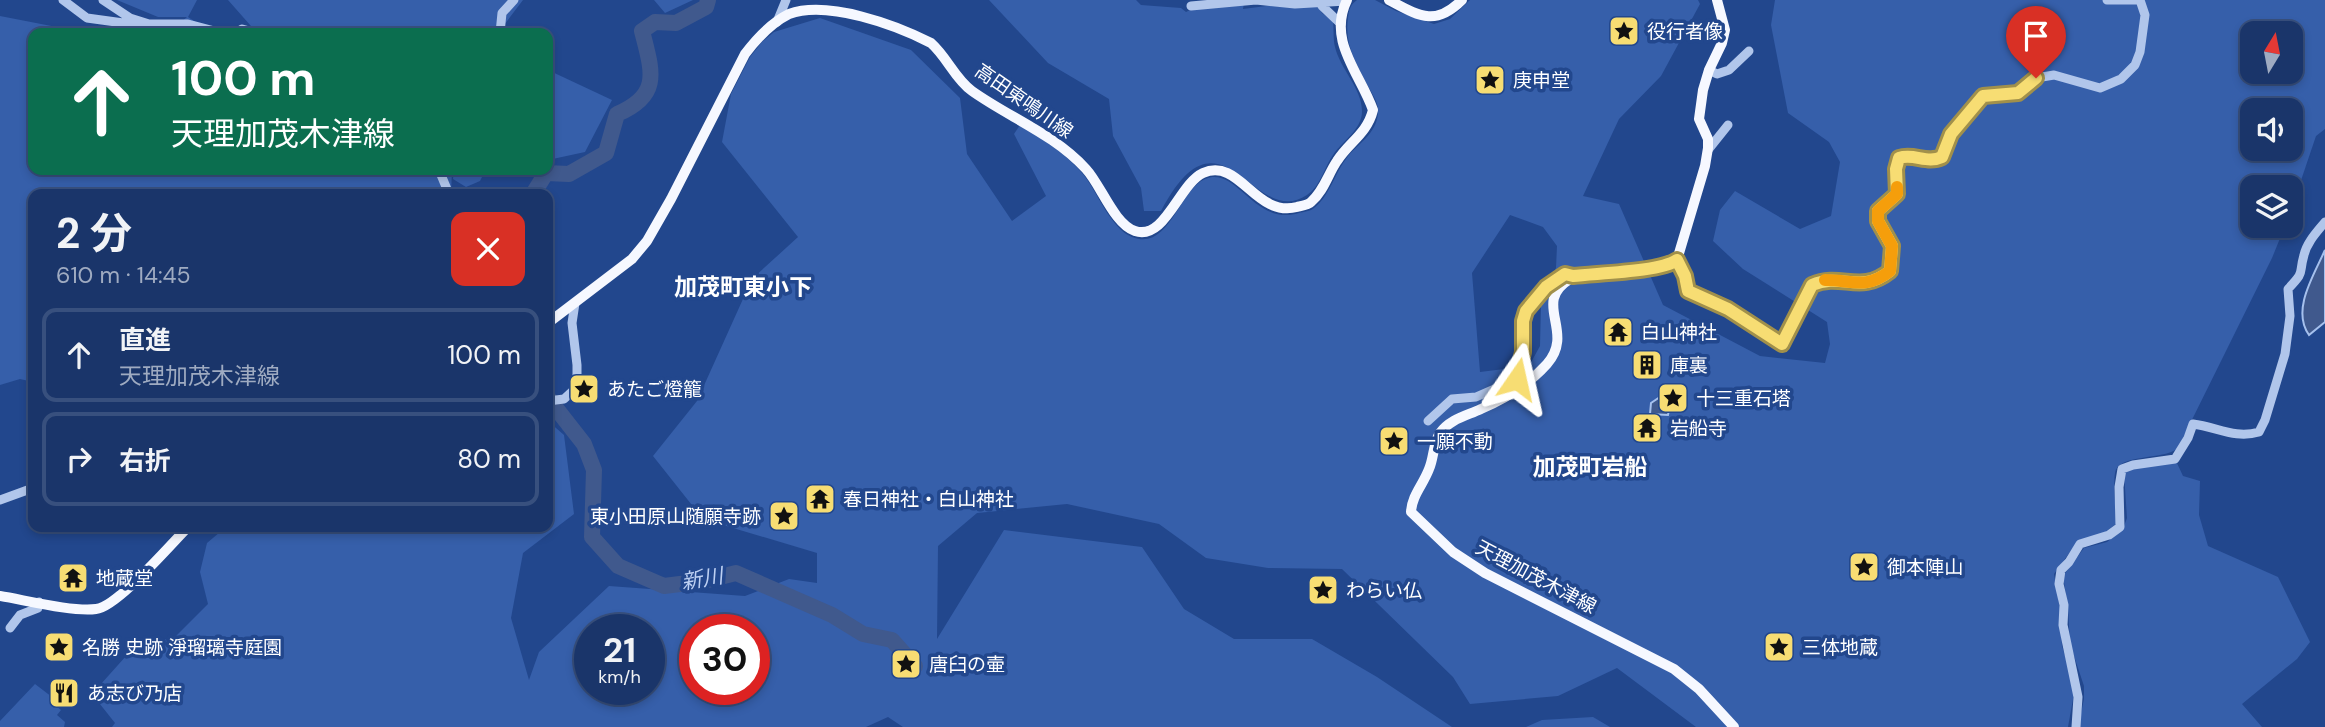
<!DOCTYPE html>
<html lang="ja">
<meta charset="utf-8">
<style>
body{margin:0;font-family:"DM Sans","Noto Sans JP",sans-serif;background:#233d70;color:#f1f3f6;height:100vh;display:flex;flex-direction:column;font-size:26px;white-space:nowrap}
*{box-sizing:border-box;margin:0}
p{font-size:23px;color:#9fabc1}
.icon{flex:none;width:38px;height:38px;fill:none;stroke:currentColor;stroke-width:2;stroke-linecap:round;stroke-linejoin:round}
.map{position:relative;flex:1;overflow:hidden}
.sheet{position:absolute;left:28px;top:189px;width:525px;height:343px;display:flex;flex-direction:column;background:#1a356a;border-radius:14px;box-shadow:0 4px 10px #0003,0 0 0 2px #38507e}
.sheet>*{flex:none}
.hud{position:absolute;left:28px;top:28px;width:525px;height:147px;border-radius:14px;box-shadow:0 4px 10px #0003,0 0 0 2px #38507e;background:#0b6e4f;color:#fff;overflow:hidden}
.needle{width:46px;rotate:10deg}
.controls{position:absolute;left:2240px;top:21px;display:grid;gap:14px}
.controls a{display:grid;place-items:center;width:63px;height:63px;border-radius:14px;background:#1a356a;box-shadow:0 4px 10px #0003,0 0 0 2px #38507e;font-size:35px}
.speed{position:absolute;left:574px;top:614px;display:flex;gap:14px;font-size:35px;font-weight:700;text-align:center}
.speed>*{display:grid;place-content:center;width:91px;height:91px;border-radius:50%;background:#1a356a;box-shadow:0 4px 10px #0003,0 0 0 2px #38507e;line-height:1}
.speed small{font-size:18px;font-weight:400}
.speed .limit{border:10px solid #d22;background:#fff;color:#111}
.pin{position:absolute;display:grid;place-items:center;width:60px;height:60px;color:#fff;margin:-72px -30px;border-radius:50% 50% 50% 0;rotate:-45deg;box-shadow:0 0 7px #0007}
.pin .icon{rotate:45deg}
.me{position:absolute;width:77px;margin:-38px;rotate:11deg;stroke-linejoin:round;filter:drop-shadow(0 0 5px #0008)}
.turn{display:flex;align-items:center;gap:24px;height:147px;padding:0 28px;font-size:32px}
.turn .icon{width:91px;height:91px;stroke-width:2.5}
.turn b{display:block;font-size:49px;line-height:60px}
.round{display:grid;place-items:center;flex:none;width:74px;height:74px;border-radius:14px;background:#233d70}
.summary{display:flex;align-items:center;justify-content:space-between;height:119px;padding:0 28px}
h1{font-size:42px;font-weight:700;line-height:52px}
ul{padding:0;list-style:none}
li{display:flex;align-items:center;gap:21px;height:94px;margin:0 14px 10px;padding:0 14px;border:4px solid #38507e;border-radius:14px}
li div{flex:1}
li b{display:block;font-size:26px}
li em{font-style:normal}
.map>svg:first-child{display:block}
.green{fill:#365faa;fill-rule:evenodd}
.water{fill:#40598d;stroke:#a5c0ed;stroke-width:2}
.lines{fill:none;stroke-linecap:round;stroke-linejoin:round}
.river{stroke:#40598d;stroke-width:16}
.minor{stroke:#b1c6eb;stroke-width:9}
.major{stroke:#f6f8ff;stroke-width:10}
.route-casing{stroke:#a1904b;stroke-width:18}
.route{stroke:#f7dd73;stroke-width:12}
.slow{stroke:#f59e0b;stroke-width:12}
.labels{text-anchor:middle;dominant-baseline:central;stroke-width:7;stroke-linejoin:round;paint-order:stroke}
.poi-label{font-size:19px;fill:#fff;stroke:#22478d;text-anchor:start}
.street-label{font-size:19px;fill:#fff;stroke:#22478d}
.water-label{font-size:21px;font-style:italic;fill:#bdd0f3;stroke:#22478d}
.quarter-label{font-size:23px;font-weight:bold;fill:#fff;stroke:#22478d}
</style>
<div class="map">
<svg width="2325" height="727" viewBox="0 0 2325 727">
<rect width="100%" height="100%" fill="#22478d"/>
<path class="green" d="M 117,0 L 197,0 L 188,17 L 212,33 L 169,33 L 187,17 L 158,17 Z
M 228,0 L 523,0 L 498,33 L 257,33 Z
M 654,0 L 693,0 L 665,13 Z
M 989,0 L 1136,0 L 1141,5 L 1181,8 L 1186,12 L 1192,9 L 1244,3 L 1243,9 L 1274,5 L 1317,5 L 1322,13 L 1333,21 C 1334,29 1333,39 1335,47 C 1340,69 1362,88 1362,111 C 1362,130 1343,140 1333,155 C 1325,166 1320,187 1307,195 C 1253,231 1222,95 1161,211 L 1144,211 L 1141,188 L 1113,136 L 1109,99 L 1048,63 Z
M 1357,0 L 1375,0 L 1396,11 L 1434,24 L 1450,19 L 1470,0 L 1698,0 L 1700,4 L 1661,76 L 1619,119 L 1583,196 L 1619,204 L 1663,305 L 1760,356 L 1825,363 L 1830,344 L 1827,322 L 1743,269 L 1713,241 L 1720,210 L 1735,191 L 1800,229 L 1831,216 L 1840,162 L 1829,142 L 1788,113 L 1771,25 L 1775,0 L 2325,0 L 2325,129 L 2316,136 L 2291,210 L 2291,187 L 2252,187 L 2252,226 L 2285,226 L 2272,258 L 2178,448 C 2163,461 2118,453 2115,473 C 2113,487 2116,509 2116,524 L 2104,533 L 2078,541 L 2054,574 L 2060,609 L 2062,646 L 2075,688 L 2068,727 L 1696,727 L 1617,668 L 1558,696 L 1470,704 L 1453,677 L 1342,569 L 1268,568 L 1206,558 L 1159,524 L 1067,504 L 977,513 L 938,546 L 937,639 L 1004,530 L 1142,547 L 1184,609 L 1234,639 L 1312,639 L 1377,677 L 1452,727 L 903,727 L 888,717 L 866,727 L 112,727 L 115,723 L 92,694 L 135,646 L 175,637 L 208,604 L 200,572 L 207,543 L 226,527 L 548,527 L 548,421 L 564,435 L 574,514 L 523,553 L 511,618 L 529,680 L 539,652 L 609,586 L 745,596 L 789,579 L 817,583 L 817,553 L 703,519 L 653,456 L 697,401 L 752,279 L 798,237 L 722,142 L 731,94 L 750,57 L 762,42 L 774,32 L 820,18 L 911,50 L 960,98 L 967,154 L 1012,221 L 1046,196 L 1014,134 L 1020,125 C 1041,137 1067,155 1083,174 C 1097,191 1110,228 1132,237 C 1169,252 1179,190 1205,179 C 1237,165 1254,227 1299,213 C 1303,212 1311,211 1314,208 C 1329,197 1335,173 1346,159 C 1357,143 1377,135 1378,112 C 1379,104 1373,95 1369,88 C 1357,65 1344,45 1348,18 C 1349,10 1350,5 1357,0 ZM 2252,33 L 2291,33 L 2291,72 L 2252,72 ZM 2252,110 L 2291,110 L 2291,149 L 2252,149 ZM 1510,215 L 1543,227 L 1557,246 L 1556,268 L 1541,303 L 1540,346 L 1529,366 L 1480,372 L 1472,273 ZM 590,630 L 649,630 L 649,690 L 590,690 ZM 695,630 L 754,630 L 754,690 L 695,690 Z
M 0,16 L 72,30 L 76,33 L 33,33 L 33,170 L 452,170 L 451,194 L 33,194 L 33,382 L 20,379 L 0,385 Z
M 548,70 L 612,100 L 585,152 L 548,160 Z
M 454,170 L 480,170 L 484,173 L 480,181 L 466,187 L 453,179 Z
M 2176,461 L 2183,476 L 2200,481 L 2199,515 L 2208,546 L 2278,577 L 2310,642 L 2297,659 L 2242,704 L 2262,727 L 2078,727 L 2084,699 L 2084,686 L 2070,644 L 2068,608 L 2063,576 L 2084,548 L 2107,542 L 2123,529 L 2127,518 L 2124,473 L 2130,469 Z
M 35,684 L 52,697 L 50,701 L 61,710 L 57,715 L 65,722 L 64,727 L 0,727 L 0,721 Z
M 1593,717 L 1610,727 L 1526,727 L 1542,720 Z"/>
<path class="water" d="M 2325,250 L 2325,322 L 2309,335 C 2291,310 2314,275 2325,250 Z
M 1663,395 L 1668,398 L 1667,401 L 1670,405 L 1668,415 L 1650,414 L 1651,403 Z"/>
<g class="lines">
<path class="river" d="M 533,194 L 546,173 L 569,174 L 606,153 L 617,114 C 662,95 652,71 642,31 L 655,22 L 676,23 L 706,7 L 708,0
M 548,398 L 584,444 L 594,470 L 592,537 L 618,566 L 664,586 L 704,581 L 736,573 L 832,615 L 863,634 L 892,640 L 915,666"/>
<path class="minor" d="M 63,0 L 87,18 L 138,25
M 103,0 L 130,18 L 149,24 L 188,24 L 222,33
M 1323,0 L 1322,6 L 1341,24
M 2107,0 L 2136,0
M 1191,6 L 1256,0 L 1295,4 L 1346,1
M 777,22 L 786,0
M 236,33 L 242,29 L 256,33
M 500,33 L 502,13 L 514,0
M 1709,70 L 1717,74 L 1729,70 L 1749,51
M 1708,150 L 1728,125
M 439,170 L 449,194
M 1677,260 L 1685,276 L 1688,291 L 1728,308 L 1782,344 L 1812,285 C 1842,272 1860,295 1890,271 L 1892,246 L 1878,221 L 1878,211 L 1897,194 L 1896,169 L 1899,158 C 1914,153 1927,164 1942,157 L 1951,134 L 1983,96 L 2018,93 L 2036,78 L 2054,75 L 2100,88 L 2121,79 L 2135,65 L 2140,52 L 2145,15 L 2140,0
M 548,401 L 564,399 L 577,387 L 577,365 L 572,323 L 575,303
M 1428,421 L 1452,399 L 1476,397 L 1517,379 L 1523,352 L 1523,321 L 1526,311 L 1546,287 L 1565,274 L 1573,276
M 0,500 L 33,488
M 10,628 L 20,615 L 38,608 L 39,602
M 2076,727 L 2078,697 L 2063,625 L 2064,605 L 2059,584 L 2061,570 L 2069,562 L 2080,544 L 2109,535 L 2120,527 L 2119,487 L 2122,469 L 2133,465 L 2175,459 L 2188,438 L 2193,424 C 2217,427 2235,439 2259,432 L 2265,420 L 2285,354 L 2290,316 L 2288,289 C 2306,270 2298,276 2304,255 C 2307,242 2317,232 2325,222"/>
<path class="major" d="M 1389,0 C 1419,16 1435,27 1462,0
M 1717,0 L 1725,30 L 1722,43 L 1709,70 L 1703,90 L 1699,119 L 1708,139 L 1708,148 L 1705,166 L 1677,260 L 1671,265 C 1651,267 1583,271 1570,279 C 1531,303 1576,331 1547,364 C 1530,383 1504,399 1481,409 C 1466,416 1450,419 1440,433 C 1433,443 1434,458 1429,469 C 1423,485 1412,495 1411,512 L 1453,552 L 1485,573 L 1674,669 L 1699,689 L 1734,727
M 548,323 L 632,259 L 647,241 L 671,199 L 745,54 C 757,38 771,23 789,14 C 828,0 896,25 931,43 C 947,57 955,79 972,91 C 1010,118 1054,134 1086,169 C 1101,185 1114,224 1135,231 C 1165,241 1179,184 1203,173 C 1240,157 1255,218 1297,207 C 1301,206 1308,205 1311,202 C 1324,191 1328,174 1337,161 C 1349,142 1367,134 1373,110 C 1360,73 1327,41 1347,0
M 0,596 C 25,600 72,612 96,609 C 117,607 171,544 188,527"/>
</g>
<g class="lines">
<g class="route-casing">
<path id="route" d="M 1517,379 L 1523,352 L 1523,321 L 1526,311 L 1546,287 L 1565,274 L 1573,276 C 1598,273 1660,272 1677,260 L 1685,276 L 1688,291 L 1728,309 L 1782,344 L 1812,285 C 1842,272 1860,295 1890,271 L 1892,246 L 1878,221 L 1878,211 L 1897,194 L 1896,169 L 1899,158 C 1914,153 1927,164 1942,157 L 1951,134 L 1983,96 L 2018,93 L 2036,78"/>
</g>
<use href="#route" class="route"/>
<path class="slow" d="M 1825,280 C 1852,280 1866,290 1890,271 L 1892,246 L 1878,221 L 1878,211 L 1897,194 L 1897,187"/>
</g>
<defs>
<g id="sight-square" transform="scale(1.575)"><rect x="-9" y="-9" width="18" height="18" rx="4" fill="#f7dd73" stroke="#22478d"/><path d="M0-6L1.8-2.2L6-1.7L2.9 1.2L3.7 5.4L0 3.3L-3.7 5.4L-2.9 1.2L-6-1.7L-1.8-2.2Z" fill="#111"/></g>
<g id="temple-square" transform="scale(1.575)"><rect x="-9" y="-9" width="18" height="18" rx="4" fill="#f7dd73" stroke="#22478d"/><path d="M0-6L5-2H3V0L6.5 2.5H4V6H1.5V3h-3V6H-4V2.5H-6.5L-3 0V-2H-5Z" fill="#111"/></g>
<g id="building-square" transform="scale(1.575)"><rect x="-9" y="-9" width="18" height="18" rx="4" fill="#f7dd73" stroke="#22478d"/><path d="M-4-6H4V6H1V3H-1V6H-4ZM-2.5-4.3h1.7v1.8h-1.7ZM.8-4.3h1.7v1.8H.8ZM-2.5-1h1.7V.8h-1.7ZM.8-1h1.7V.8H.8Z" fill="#111"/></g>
<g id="restaurant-square" transform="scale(1.575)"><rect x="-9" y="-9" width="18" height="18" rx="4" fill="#f7dd73" stroke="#22478d"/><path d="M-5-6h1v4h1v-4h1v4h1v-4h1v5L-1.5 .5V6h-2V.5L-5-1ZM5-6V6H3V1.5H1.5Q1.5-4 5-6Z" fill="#111"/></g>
</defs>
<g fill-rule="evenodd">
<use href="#sight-square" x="1624" y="31"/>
<use href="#sight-square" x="1490" y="80"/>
<use href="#temple-square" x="1618" y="332"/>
<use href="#building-square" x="1647" y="365"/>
<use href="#sight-square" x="584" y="389"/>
<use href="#sight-square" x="1673" y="398"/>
<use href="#temple-square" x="1647" y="428"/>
<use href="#sight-square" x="1394" y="441"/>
<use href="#temple-square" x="820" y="499"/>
<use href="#sight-square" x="784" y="516"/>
<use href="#sight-square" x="1864" y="567"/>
<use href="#temple-square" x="73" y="578"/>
<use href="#sight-square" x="1323" y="590"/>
<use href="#sight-square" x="59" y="647"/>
<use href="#sight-square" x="1779" y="647"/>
<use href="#sight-square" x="906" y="664"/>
<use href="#restaurant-square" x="64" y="693"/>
</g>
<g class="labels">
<g class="poi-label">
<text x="1647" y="31">役行者像</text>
<text x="1513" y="80">庚申堂</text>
<text x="1641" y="332">白山神社</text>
<text x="1670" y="365">庫裏</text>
<text x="607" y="389">あたご燈籠</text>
<text x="1696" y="398">十三重石塔</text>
<text x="1670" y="428">岩船寺</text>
<text x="1417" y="441">一願不動</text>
<text x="843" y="499">春日神社・白山神社</text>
<text x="761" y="516" text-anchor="end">東小田原山随願寺跡</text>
<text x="1887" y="567">御本陣山</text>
<text x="96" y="578">地蔵堂</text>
<text x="1346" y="590">わらい仏</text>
<text x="82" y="647">名勝 史跡 淨瑠璃寺庭園</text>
<text x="1802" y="647">三体地蔵</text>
<text x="929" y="664">唐臼の壷</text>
<text x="87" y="693">あ志び乃店</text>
</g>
<g class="street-label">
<text transform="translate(1024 101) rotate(35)">高田東鳴川線</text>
<text transform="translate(1536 577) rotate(28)">天理加茂木津線</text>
</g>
<g class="water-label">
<text transform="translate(702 579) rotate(-10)">新川</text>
</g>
<g class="quarter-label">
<text x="743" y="287">加茂町東小下</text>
<text x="1590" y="467">加茂町岩船</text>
</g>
</g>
</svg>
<div class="controls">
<a><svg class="needle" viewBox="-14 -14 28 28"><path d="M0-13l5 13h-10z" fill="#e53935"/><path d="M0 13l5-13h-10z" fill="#9fabc1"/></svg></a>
<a><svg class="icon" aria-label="sound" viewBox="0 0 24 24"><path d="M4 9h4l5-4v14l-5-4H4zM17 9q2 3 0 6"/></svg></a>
<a><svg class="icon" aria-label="layers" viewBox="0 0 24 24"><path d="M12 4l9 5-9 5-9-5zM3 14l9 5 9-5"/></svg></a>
</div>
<div class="speed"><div>21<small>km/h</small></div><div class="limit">30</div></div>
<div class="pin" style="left:2036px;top:78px;background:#d93025"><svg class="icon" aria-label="arrive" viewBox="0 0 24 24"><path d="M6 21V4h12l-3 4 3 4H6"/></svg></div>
<svg class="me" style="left:1517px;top:379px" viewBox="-20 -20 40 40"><path d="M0-17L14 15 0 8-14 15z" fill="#f7dd73" stroke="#fff" stroke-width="4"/></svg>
<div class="hud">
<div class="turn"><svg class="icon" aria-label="ahead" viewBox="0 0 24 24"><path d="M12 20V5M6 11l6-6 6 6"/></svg><div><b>100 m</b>天理加茂木津線</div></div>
</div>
<section class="sheet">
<div class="summary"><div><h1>2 分</h1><p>610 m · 14:45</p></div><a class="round" style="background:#d93025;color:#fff"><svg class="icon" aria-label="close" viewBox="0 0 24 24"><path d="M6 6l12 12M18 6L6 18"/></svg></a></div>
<ul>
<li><svg class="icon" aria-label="ahead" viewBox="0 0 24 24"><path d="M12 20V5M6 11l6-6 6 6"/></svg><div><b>直進</b><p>天理加茂木津線</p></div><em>100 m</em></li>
<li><svg class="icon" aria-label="right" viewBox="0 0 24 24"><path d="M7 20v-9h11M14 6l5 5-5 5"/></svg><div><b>右折</b></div><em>80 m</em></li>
</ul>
</section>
</div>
